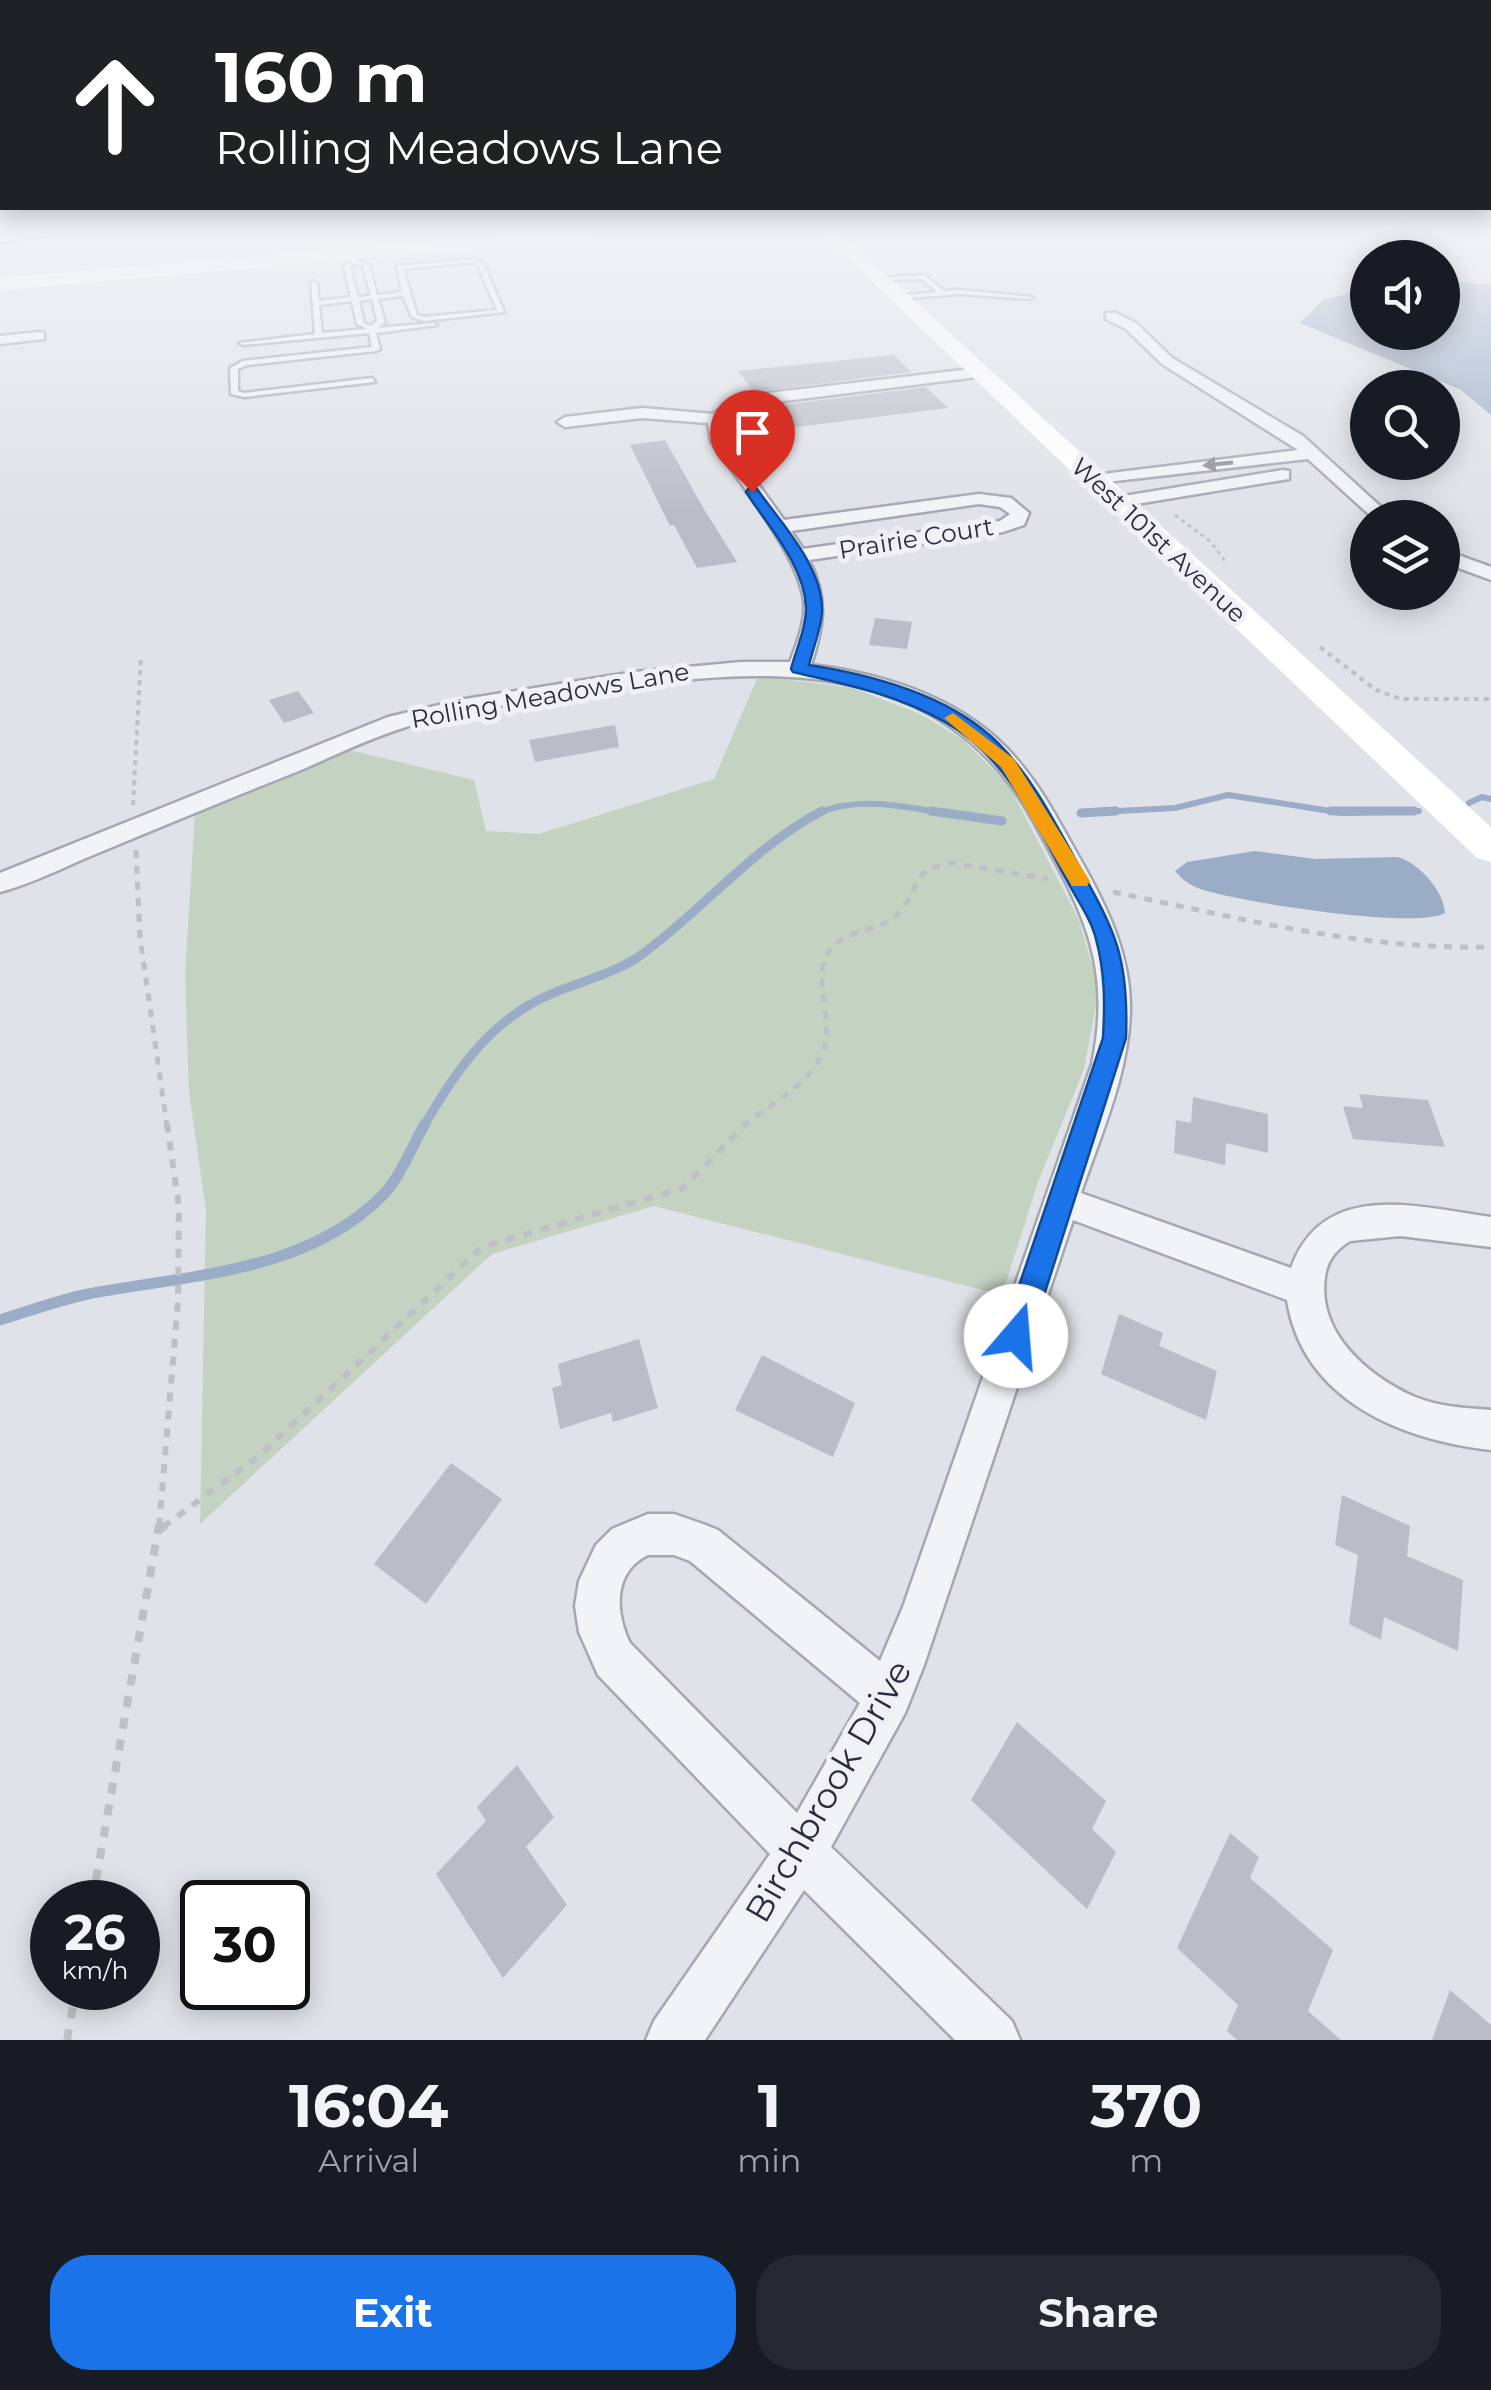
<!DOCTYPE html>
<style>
body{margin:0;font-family:Montserrat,sans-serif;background:#242831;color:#f1f3f6;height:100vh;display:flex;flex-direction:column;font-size:38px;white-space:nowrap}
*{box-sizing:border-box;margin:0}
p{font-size:32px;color:#9ea1a6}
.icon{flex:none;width:55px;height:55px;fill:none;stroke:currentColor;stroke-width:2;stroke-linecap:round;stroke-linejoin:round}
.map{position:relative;height:2040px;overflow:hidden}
.panel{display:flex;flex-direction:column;background:#171b24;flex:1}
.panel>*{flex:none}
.top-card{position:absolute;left:0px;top:0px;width:1492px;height:210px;box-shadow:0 5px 25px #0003;background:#202124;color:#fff;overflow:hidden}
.buttons{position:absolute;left:1350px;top:240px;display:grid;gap:20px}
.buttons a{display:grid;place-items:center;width:110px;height:110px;border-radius:50%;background:#171b24;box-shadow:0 5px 25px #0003;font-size:50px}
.speed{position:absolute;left:30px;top:1880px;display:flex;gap:20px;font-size:50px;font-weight:700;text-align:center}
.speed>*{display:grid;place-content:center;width:130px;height:130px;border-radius:50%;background:#171b24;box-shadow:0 5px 25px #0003;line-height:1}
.speed small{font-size:25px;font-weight:400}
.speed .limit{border:5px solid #111;border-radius:15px;background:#fff;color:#111}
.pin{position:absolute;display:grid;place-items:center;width:85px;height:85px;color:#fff;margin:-102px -42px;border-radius:50% 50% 50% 0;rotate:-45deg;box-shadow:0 0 10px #0007}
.pin .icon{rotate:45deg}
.me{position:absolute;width:110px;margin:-55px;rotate:18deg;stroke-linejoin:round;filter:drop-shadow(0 0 8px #0008)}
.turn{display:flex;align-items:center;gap:35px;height:210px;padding:0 50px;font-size:45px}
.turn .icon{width:130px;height:130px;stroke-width:2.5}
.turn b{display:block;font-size:70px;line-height:85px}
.eta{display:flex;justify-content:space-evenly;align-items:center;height:170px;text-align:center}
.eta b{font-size:60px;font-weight:700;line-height:70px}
.action{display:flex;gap:20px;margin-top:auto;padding:20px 50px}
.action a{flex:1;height:115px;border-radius:40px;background:#1a73e8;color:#fff;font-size:40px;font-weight:700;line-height:115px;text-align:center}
.action a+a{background:#242831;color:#f1f3f6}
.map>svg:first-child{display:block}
.green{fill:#c3d2c1}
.water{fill:#9bacc7}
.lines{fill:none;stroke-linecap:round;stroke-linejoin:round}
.stream-far2{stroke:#9bacc7;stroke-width:6}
.stream-far1{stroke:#9bacc7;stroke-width:9}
.stream{stroke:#9bacc7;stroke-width:11}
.building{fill:#babdc8}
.lane-casing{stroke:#a5a8b2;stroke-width:5}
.street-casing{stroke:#a5a8b2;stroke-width:5}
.path-far4{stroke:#bec0c6;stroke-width:2.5;stroke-dasharray:4 4;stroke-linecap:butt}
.path-far3{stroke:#bec0c6;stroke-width:4;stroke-dasharray:5 5;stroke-linecap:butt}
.path-far2{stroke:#bec0c6;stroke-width:5;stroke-dasharray:8 8;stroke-linecap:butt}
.path-far1{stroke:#bec0c6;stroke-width:6;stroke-dasharray:9 9;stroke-linecap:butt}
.path{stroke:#bec0c6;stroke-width:8;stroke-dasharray:11 11;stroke-linecap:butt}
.lane{fill:#f2f3f6;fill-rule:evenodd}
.street{fill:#f2f3f6;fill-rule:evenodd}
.secondary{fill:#fff;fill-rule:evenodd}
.oneway{fill:#8e909a}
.route{fill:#1a73e8;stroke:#114b97;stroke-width:2.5}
.slow{fill:#f59e0b}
.labels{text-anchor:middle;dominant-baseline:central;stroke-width:10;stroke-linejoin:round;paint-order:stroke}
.far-street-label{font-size:25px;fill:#292e3f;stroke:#eff1f6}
.near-street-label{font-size:35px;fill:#292e3f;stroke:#eff1f6}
</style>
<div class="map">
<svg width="1491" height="2040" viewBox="0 0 1491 2040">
<rect width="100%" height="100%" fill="#dfe2e8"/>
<path class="green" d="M 758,676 L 853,688 L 920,714 L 962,739 L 1008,784 L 1079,920 L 1099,989 L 1084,1069 L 1038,1182 L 1002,1295 L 654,1206 L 492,1254 L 200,1524 L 206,1211 L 189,1092 L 185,975 L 195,815 L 349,750 L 474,780 L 486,831 L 539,834 L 714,779 Z"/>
<path class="water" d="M 1443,281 L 1491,284 L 1491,415 L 1461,390 L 1300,323 L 1324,299 L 1367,290 L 1368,332 L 1442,332 Z
M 1255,851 L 1315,859 L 1398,857 C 1419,863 1444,891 1445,913 C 1416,930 1244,902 1207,891 C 1194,888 1183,881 1175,871 L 1187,862 Z"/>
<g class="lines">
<path class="stream-far2" d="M 1469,803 L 1482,797 L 1491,799
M 1081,813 L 1175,808 L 1228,795 L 1343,813 L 1419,811
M 816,814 C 859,795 904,807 949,814"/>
<path class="stream-far1" d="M 931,811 L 1002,821
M 1331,811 L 1414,811
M 1081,813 L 1116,811
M 424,1126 C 453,1075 487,1025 542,998 C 573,983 613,975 641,955 C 703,910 753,847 822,811"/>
<path class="stream" d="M 0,1320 C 29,1311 59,1300 88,1294 C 188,1275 305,1273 382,1196 C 400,1178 412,1146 425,1124"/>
</g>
<path class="building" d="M 894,355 L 911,372 L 754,392 L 738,371 Z
M 926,387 L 948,408 L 782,429 L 766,407 Z
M 665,440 L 704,509 L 737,562 L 697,568 L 674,525 L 670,526 L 630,445 Z
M 875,618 L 912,622 L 907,649 L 869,645 Z
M 298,691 L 314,713 L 284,723 L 269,700 Z
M 615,725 L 619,747 L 535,762 L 529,740 Z
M 1359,1094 L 1428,1100 L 1445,1147 L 1353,1139 L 1343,1106 L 1363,1108 Z
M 1193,1097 L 1268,1114 L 1268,1153 L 1226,1143 L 1225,1165 L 1174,1153 L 1176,1120 L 1191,1123 Z
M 1119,1314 L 1163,1333 L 1159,1346 L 1217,1371 L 1206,1420 L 1101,1374 Z
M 639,1339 L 658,1408 L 613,1422 L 611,1413 L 560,1429 L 552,1388 L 562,1385 L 558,1364 Z
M 762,1355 L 855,1403 L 833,1457 L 735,1410 Z
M 451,1463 L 502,1499 L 426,1604 L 374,1564 Z
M 1342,1495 L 1410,1526 L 1407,1556 L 1463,1580 L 1458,1651 L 1384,1617 L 1381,1640 L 1349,1624 L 1358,1555 L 1335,1545 Z
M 1017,1722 L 1106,1801 L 1092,1829 L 1116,1852 L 1087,1909 L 971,1800 Z
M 517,1765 L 554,1817 L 526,1847 L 567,1905 L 503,1978 L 436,1874 L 486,1821 L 477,1807 Z
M 1230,1833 L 1259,1857 L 1250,1878 L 1333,1950 L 1308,2011 L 1341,2040 L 1237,2040 L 1227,2031 L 1238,2005 L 1177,1948 Z
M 1450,1990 L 1491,2025 L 1491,2040 L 1432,2040 Z"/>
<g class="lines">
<g class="lane-casing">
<path id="lane" d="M 353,255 L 357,255 L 358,260 L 369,265 L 377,295 L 402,292 L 397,266 L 476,259 L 484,265 L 504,312 L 424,321 L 412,317 L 403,296 L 378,299 L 385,322 L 378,328 L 433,323 L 437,325 L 376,333 L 380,349 L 376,351 L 247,365 L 238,369 L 238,391 L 244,393 L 372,378 L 375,382 L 244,397 L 231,394 L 230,368 L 243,361 L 372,347 L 369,333 L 243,345 L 239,343 L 315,334 L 311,283 L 314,281 L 317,283 L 319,301 L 351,297 L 344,266 L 352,260 ZM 473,262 L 478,266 L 497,310 L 424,317 L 417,315 L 403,269 ZM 356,263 L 363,266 L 371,296 L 358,297 L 350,267 ZM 372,299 L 377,321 L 371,326 L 364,323 L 359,301 ZM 352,301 L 357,324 L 367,329 L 322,333 L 319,305 Z
M 924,275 L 944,291 L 959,290 L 1033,297 L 1030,299 L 959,294 L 899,299 L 897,296 L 937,292 L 922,279 L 879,280 L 876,278 Z"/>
</g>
<g class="street-casing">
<path id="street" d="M 40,231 L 79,231 L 0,242 L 0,234 Z
M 1106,313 L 1116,313 L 1136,323 L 1172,358 L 1303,436 L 1393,518 L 1373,518 L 1308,459 L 1089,484 L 1086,480 L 1095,475 L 1298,450 L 1162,364 L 1126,329 L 1106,319 Z
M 39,332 L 44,333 L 44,339 L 0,344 L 0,336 Z
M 980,368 L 985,370 L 985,376 L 759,404 L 726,419 L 727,441 L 784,520 L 979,494 L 1011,498 L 1029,513 L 1024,525 L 1003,532 L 809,560 C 828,598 824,625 811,665 C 888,674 970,701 1020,763 C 1046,794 1064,831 1084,866 C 1109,911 1131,958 1130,1010 C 1129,1073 1101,1134 1081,1193 L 1291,1268 C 1323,1179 1418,1207 1491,1217 L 1491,1247 L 1400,1236 L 1350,1241 C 1336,1250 1327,1260 1325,1277 C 1317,1333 1368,1376 1415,1397 C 1439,1407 1466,1408 1491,1410 L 1491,1450 C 1402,1440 1303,1401 1287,1300 L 1073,1220 L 924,1665 L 905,1713 L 831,1847 L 1012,2021 L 1020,2040 L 955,2040 L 804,1890 L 705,2040 L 646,2040 L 654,2021 L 770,1854 L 598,1675 L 579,1632 L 575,1606 L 579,1581 L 596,1545 L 612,1529 L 648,1514 L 674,1514 L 703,1524 L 718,1530 L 880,1661 L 903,1607 L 1092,1064 C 1113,962 1081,909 1034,822 C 938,647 753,667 584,693 C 525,703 463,708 406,727 C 370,738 335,755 301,770 C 233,797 166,825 98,853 C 66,866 34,883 0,892 L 0,873 L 388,717 L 465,699 L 635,672 L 741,662 L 790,662 C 797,643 806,622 804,601 C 798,554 739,482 711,441 L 708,423 L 642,418 L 565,427 L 557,422 L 565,417 L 642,408 L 713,414 L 727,404 L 759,394 ZM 979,504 L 1000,507 L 1010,514 L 1000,521 L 803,549 L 791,531 ZM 648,1555 L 674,1555 L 690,1561 L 860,1703 L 797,1813 L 630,1643 C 615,1612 613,1572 648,1555 Z
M 1283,470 L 1289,471 L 1289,479 L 1118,507 L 1109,502 L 1118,497 Z
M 1442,549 L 1491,567 L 1491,580 L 1442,562 Z"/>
</g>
<path class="path-far4" d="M 1175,515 L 1211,542 L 1227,564"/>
<path class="path-far3" d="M 1320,647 L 1376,690 L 1401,699 L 1491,699
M 133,805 L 141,656"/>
<path class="path-far2" d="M 136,850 L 140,937 L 167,1126
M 1113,892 C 1239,918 1362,950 1491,947
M 743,1126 C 770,1104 806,1088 822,1054 C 837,1021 809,979 830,950 C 845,930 873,932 892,919 C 909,907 913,884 927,869 L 952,863 L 1048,879"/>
<path class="path-far1" d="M 159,1527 L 178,1301 L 179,1207 L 167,1124
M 163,1527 L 259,1456 L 482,1247 L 683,1188 L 746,1124"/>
<path class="path" d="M 159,1530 L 166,1525
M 92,1902 L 159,1525
M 67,2040 L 76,1988"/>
<use href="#lane" class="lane"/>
<use href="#street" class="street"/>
<path class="secondary" d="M 560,231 L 627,231 L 618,236 L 0,290 L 0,278 Z
M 819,231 L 838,231 L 1491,827 L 1491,862 L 1477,858 Z"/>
</g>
<defs><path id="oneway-solid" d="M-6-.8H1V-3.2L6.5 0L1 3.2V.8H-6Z" transform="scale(2.5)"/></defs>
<use class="oneway" href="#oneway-solid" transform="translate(1218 464) rotate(174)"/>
<linearGradient id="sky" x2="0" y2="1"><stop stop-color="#89b1db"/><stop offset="0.45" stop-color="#f1f2f5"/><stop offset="1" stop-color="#f1f2f5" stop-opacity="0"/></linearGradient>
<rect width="1491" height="516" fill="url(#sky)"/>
<path class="route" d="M 748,489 L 757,489 C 781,523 824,568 822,612 C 821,629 813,648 809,665 C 873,675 950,695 998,743 C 1031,776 1052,817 1074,857 C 1114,930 1129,953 1126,1038 L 1031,1336 L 1026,1346 L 1016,1350 L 1007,1346 L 1002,1336 L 1103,1038 C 1105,1003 1105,973 1096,939 C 1091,918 1075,897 1065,877 C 1034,819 1005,756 945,722 C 896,694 848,685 793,672 L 791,669 C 796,650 806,628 806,608 C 805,566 768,526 746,492 Z"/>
<path class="slow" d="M 953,713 L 1014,759 L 1090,881 L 1087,886 L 1072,886 L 1001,767 L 944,718 Z"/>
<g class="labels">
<g class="far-street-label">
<text transform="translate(916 538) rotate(-9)">Prairie Court</text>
<text transform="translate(1159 540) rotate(43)">West 101st Avenue</text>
<text transform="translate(550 695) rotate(-10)">Rolling Meadows Lane</text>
</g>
<g class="near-street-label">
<text transform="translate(828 1791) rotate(-60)">Birchbrook Drive</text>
</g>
</g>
</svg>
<div class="buttons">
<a><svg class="icon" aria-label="sound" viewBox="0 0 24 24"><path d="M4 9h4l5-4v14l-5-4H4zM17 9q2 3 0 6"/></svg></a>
<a><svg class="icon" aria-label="search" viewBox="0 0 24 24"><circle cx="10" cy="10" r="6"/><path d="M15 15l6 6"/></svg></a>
<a><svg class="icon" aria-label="layers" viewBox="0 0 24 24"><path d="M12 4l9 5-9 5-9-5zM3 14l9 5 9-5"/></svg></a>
</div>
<div class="speed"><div>26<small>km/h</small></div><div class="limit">30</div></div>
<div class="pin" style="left:752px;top:492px;background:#d93025"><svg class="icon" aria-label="arrive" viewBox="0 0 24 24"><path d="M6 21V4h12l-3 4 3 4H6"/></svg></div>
<svg class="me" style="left:1016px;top:1336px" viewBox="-20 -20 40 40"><circle r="19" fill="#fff"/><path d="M0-13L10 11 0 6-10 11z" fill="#1a73e8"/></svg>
<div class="top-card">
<div class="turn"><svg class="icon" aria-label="ahead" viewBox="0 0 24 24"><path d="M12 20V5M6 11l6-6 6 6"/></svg><div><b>160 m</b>Rolling Meadows Lane</div></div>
</div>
</div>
<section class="panel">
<div class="eta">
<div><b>16:04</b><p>Arrival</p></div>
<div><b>1</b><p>min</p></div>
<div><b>370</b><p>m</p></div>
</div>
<div class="action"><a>Exit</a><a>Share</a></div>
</section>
